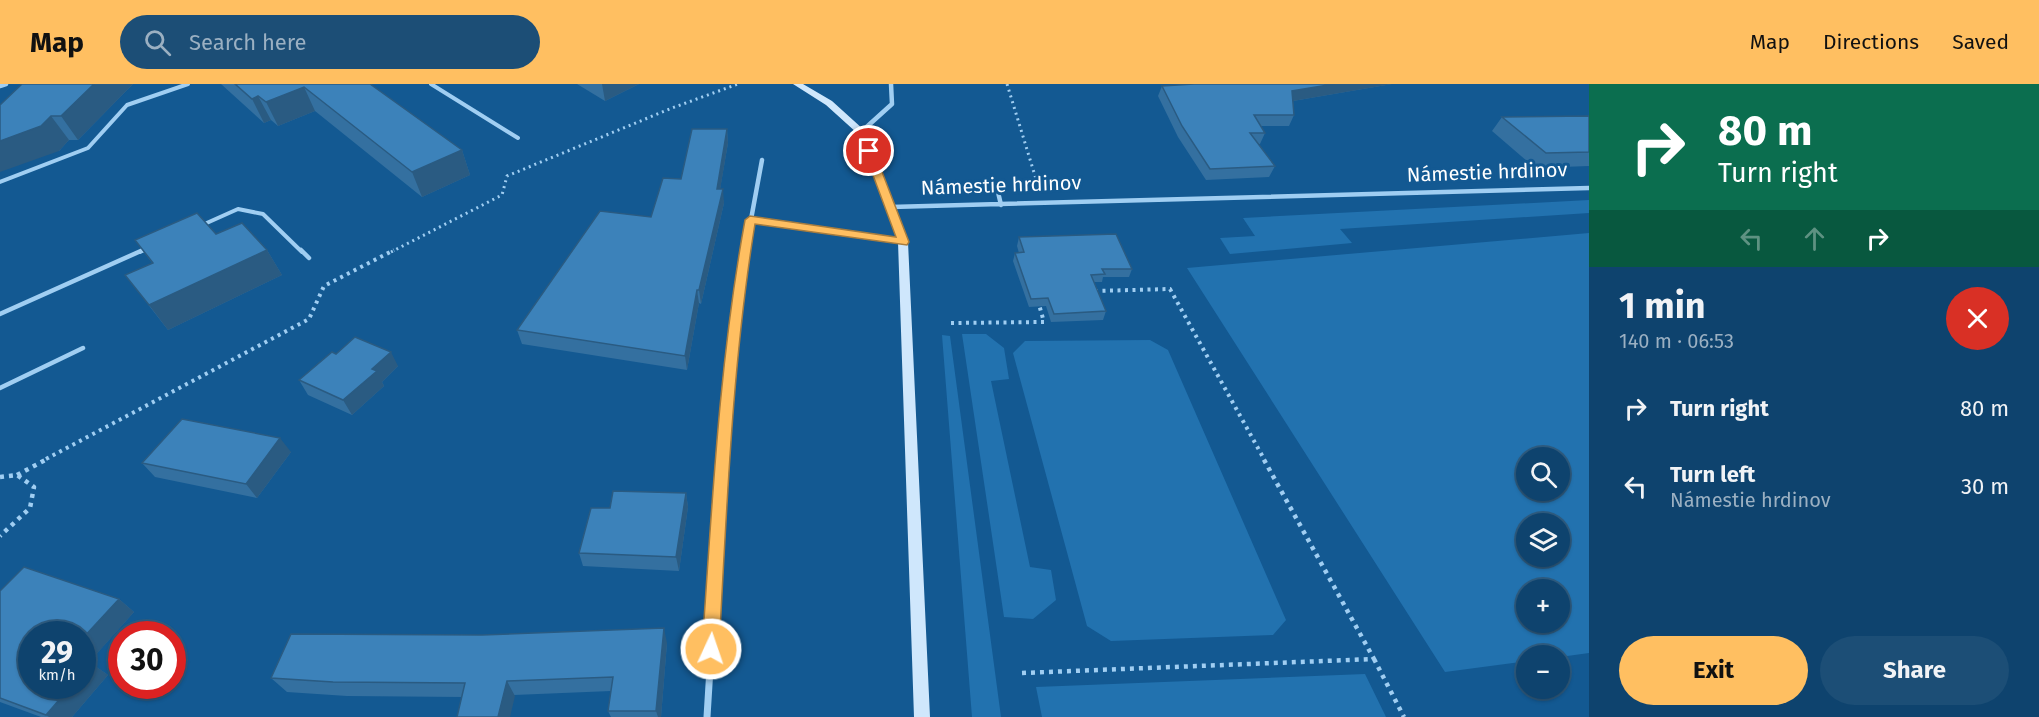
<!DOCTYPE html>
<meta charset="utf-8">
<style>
body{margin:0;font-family:"Fira Sans",sans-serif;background:#1c4e76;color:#f1f3f6;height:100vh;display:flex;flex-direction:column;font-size:22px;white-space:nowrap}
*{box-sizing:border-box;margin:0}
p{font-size:20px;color:#9bb0c2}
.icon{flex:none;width:33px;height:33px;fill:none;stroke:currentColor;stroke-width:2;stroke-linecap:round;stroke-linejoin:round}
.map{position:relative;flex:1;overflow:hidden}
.sheet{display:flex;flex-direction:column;background:#0e436e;width:450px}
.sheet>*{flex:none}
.top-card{background:#0b6e4f;color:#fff;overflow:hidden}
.fabs{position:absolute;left:1516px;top:363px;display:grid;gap:12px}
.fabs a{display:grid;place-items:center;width:54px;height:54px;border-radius:50%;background:#0e436e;box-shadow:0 2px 4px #0004,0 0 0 2px #2e5c81;font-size:30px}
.speed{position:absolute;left:18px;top:537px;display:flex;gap:12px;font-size:30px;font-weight:700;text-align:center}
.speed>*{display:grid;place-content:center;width:78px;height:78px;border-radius:50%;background:#0e436e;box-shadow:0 2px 4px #0004,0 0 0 2px #2e5c81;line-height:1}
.speed small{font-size:15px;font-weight:400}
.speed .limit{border:9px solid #d22;background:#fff;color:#111}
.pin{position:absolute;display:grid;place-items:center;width:51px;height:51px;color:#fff;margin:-26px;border:3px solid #fff;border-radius:50%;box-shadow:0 2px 6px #0007}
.me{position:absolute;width:66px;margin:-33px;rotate:3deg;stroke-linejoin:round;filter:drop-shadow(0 0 4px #0008)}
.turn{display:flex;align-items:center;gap:21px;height:126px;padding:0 30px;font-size:27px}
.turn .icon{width:78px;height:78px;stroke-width:2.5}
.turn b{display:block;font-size:42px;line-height:51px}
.lanes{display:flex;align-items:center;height:57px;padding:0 30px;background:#0003;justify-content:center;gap:30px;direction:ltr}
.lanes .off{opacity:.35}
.round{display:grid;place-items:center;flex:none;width:63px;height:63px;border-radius:32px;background:#1c4e76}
.overview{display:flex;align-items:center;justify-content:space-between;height:102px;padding:0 30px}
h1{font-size:36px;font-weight:700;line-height:45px}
.button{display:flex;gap:12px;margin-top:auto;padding:12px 30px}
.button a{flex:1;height:69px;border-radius:36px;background:#ffbf61;color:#111;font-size:24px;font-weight:700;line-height:69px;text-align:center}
.button a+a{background:#1c4e76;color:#f1f3f6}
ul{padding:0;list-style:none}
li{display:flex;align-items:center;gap:18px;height:78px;padding:0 30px}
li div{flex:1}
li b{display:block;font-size:22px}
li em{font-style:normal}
header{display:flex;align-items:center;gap:36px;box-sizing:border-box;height:84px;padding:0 30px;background:#ffbf61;color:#111}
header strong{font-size:28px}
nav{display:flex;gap:33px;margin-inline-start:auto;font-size:21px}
.search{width:420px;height:54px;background:#1c4e76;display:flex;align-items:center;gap:15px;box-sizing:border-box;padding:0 21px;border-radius:33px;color:#9bb0c2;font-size:22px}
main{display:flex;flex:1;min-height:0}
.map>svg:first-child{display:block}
.green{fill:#2272af;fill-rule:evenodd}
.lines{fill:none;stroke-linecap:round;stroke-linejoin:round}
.path-far2{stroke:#a0cef2;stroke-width:3;stroke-dasharray:2 4;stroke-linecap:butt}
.path-far1{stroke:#a0cef2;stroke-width:4;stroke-dasharray:3 4.5;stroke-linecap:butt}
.path{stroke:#a0cef2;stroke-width:4.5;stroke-dasharray:4 5;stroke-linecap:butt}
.service-far1{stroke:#a0cef2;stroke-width:4}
.service{stroke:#a0cef2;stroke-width:4.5}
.minor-far2{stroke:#a0cef2;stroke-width:4.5}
.minor-far1{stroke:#a0cef2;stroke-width:6}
.minor{stroke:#a0cef2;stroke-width:7}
.secondary{fill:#cfe7fc;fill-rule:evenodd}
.wall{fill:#3470a0}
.shaded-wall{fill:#2a5b82}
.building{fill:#3c82ba;stroke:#2a5b82;stroke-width:1.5}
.route{fill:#ffbf61;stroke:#a67c3f;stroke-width:1.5}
.labels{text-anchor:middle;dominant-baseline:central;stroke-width:6;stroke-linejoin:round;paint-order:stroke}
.street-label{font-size:20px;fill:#fff;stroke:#135992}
</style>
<header>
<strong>Map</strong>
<div class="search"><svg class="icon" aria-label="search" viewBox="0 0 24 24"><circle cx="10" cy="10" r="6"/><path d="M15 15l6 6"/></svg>Search here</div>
<nav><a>Map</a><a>Directions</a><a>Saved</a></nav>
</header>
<main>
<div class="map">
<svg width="1589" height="633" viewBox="0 0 1589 633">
<rect width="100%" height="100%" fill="#135992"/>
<path class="green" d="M 1589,116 L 1589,129 L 1340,145 L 1352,159 L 1230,170 L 1220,154 L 1255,152 L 1243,134 Z
M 1589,149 L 1589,569 L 1560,573 L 1527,572 L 1527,577 L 1445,588 L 1187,184 ZM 1527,374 L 1560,374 L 1560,406 L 1527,406 ZM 1527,440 L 1560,440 L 1560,472 L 1527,472 ZM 1527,506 L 1560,506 L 1560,538 L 1527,538 Z
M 962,250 L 986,250 L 1004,264 L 1009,295 L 991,297 L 1030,483 L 1051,486 L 1056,516 L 1033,535 L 1004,533 Z
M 942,251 L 950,252 L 1001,633 L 972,633 Z
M 1150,256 L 1168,266 L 1286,536 L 1273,551 L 1111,557 L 1087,542 L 1013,269 L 1025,257 Z
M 1365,590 L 1386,633 L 1042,633 L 1036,603 Z"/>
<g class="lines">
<path class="path-far2" d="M 1007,0 L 1036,95
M 391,168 L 502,111 L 507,92 L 672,24 L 738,0"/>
<path class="path-far1" d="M 1095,207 L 1170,205 L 1264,375
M 951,239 L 1044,238 L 1038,217
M 46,375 L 309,235 L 324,202 L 394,166"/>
<path class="path" d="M 17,391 L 49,374
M 0,393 L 17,391 L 34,403 L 30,424 L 0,452
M 1374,575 L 1404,633
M 1022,589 L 1374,575 L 1263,374"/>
<path class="service-far1" d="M 431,0 L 518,54
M 0,98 L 88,64 L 127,21 L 188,0
M 750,136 L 903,158
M 200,142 L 238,125 L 263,130 L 302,168
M 140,168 L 148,164"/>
<path class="service" d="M 301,166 L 309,174
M 0,230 L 143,166
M 0,304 L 83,264"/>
<path class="minor-far2" d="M 0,2 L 6,0
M 861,48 L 892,20 L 891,0
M 998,108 L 1001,121
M 891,123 L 1589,104
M 745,168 L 762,76"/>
<path class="minor-far1" d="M 723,375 L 740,193 L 745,166"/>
<path class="minor" d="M 707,633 L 723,374"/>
<path class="secondary" d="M 793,0 L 803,0 L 832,17 L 864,46 L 908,158 L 930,633 L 914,633 L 898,158 L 857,49 L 826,21 Z"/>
</g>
<path class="wall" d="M 133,0 L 78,56 L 69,56 L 59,67 L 0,21 Z
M 221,0 L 370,0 L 462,66 L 470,91 L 422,113 L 315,27 L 278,42 L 271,36 L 264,39 Z
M 577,0 L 639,0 L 605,17 Z
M 1392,0 L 1293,17 L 1294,31 L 1289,42 L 1261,42 L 1265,49 L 1260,60 L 1258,60 L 1275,82 L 1269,93 L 1206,96 L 1178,53 L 1158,12 L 1162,2 Z
M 1589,32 L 1589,82 L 1535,84 L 1492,47 L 1502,33 Z
M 727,45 L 728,59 L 720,105 L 724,119 L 701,220 L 699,219 L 687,286 L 522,260 L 517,246 L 651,133 L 681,95 Z
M 216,150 L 267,166 L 282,191 L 168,246 L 125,191 L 152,179 L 135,156 Z
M 1019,153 L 1132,185 L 1129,193 L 1103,193 L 1102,198 L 1094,198 L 1106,227 L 1103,236 L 1051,238 L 1046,222 L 1029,223 L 1013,177 L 1015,169 L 1019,169 L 1017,162 Z
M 336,270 L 398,282 L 382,298 L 384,302 L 352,331 L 308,311 L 299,296 Z
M 291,368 L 257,414 L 155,393 L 142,379 Z
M 686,409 L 688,423 L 679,487 L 583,482 L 579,469 L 610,424 Z
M 0,507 L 119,515 L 134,528 L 89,578 L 108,591 L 72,633 L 41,633 L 0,618 Z
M 667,559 L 661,633 L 611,633 L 608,627 L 611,607 L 462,613 L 347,612 L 287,608 L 271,594 Z"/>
<path class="shaded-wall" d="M 94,0 L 133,0 L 78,56 L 61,32 Z
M 602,0 L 639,0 L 605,17 Z
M 1334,0 L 1392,0 L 1287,18 L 1292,7 Z
M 304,3 L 315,27 L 278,42 L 266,18 Z
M 258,12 L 271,36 L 264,39 L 252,15 Z
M 51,32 L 69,56 L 59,67 L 0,88 L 0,57 Z
M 727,45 L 728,59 L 718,118 L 717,105 Z
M 462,66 L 470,91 L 422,113 L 412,88 Z
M 723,105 L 724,119 L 701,220 L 699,206 Z
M 267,166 L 282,191 L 168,246 L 149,221 Z
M 697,206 L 699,219 L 687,286 L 685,272 Z
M 391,268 L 398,282 L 382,298 L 384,302 L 352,331 L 343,316 L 372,285 Z
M 280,354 L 291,368 L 257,414 L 246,400 Z
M 686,409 L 688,423 L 679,487 L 676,473 Z
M 119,515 L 134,528 L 85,583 L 82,581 L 82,555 Z
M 664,544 L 667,559 L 661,633 L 658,633 L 656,627 Z
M 91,579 L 108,591 L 72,633 L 49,633 L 46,631 L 71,602 L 82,602 L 82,589 Z
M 507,597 L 515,612 L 510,633 L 498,633 Z"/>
<path class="building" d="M 22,0 L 94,0 L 61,32 L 51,32 L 41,42 L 0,57 L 0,21 Z
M 235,0 L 370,0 L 462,66 L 412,88 L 304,3 L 266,18 L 258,12 L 252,15 Z
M 1194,0 L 1334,0 L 1292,7 L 1294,31 L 1254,31 L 1265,49 L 1250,49 L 1275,82 L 1210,85 L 1182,42 L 1162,2 Z
M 1589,32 L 1589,68 L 1546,69 L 1502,33 Z
M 692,45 L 727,45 L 717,105 L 723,105 L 699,206 L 697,206 L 685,272 L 517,246 L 600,127 L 651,133 L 663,94 L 681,95 Z
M 197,129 L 216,150 L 242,139 L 267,166 L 149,221 L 125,191 L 153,179 L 135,156 Z
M 1116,150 L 1132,185 L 1102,185 L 1105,190 L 1091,191 L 1106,227 L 1054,230 L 1048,214 L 1031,215 L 1015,169 L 1024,168 L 1019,153 Z
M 355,253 L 391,268 L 372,285 L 377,287 L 343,316 L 299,296 L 332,268 L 336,270 Z
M 182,335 L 280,354 L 246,400 L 142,379 Z
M 613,407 L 686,409 L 676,473 L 579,469 L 591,424 L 610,424 Z
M 24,483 L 119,515 L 82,555 L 82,550 L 32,550 L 32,602 L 71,602 L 46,631 L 0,614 L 0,507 Z
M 664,544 L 656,627 L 608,627 L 613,593 L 507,597 L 498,633 L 457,633 L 465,599 L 333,598 L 271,594 L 291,550 L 482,551 Z
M 82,576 L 91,579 L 82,589 Z"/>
<path class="route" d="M 869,64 L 874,67 L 909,158 L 907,161 L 755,140 C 732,280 727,423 719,565 L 717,571 L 711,573 L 705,571 L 702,565 C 712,422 719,277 745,136 L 750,132 L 896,153 L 864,67 Z"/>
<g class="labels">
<g class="street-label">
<text transform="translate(1487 88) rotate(-2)">Námestie hrdinov</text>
<text transform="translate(1001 101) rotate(-2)">Námestie hrdinov</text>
</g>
</g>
</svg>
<div class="fabs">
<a><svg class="icon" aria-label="search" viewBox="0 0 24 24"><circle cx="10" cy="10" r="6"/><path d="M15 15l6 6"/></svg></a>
<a><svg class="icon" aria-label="layers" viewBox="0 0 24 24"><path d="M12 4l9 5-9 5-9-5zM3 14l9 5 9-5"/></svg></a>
<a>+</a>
<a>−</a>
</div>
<div class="speed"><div>29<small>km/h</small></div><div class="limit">30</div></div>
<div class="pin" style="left:869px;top:67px;background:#d93025"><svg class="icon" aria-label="arrive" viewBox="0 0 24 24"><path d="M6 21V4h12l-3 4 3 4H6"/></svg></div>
<svg class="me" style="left:711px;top:565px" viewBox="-20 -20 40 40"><circle r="17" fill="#ffbf61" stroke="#fff" stroke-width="3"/><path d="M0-11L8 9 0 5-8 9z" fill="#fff"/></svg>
</div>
<section class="sheet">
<div class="top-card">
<div class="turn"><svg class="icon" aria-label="right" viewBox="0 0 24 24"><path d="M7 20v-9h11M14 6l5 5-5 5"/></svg><div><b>80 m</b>Turn right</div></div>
<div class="lanes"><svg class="icon off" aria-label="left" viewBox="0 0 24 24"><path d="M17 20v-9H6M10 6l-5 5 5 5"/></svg><svg class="icon off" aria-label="ahead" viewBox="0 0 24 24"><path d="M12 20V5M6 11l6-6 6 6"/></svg><svg class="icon" aria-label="right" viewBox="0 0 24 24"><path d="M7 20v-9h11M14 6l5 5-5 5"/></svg></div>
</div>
<div class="overview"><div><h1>1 min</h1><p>140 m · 06:53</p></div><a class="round" style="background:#d93025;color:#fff"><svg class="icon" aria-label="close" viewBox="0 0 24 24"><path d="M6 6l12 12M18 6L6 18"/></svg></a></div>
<ul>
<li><svg class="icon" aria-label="right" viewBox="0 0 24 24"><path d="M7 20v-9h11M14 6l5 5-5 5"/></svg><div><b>Turn right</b></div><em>80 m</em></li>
<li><svg class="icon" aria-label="left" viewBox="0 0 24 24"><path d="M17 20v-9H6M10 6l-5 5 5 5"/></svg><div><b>Turn left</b><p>Námestie hrdinov</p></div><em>30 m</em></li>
</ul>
<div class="button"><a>Exit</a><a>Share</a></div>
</section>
</main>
